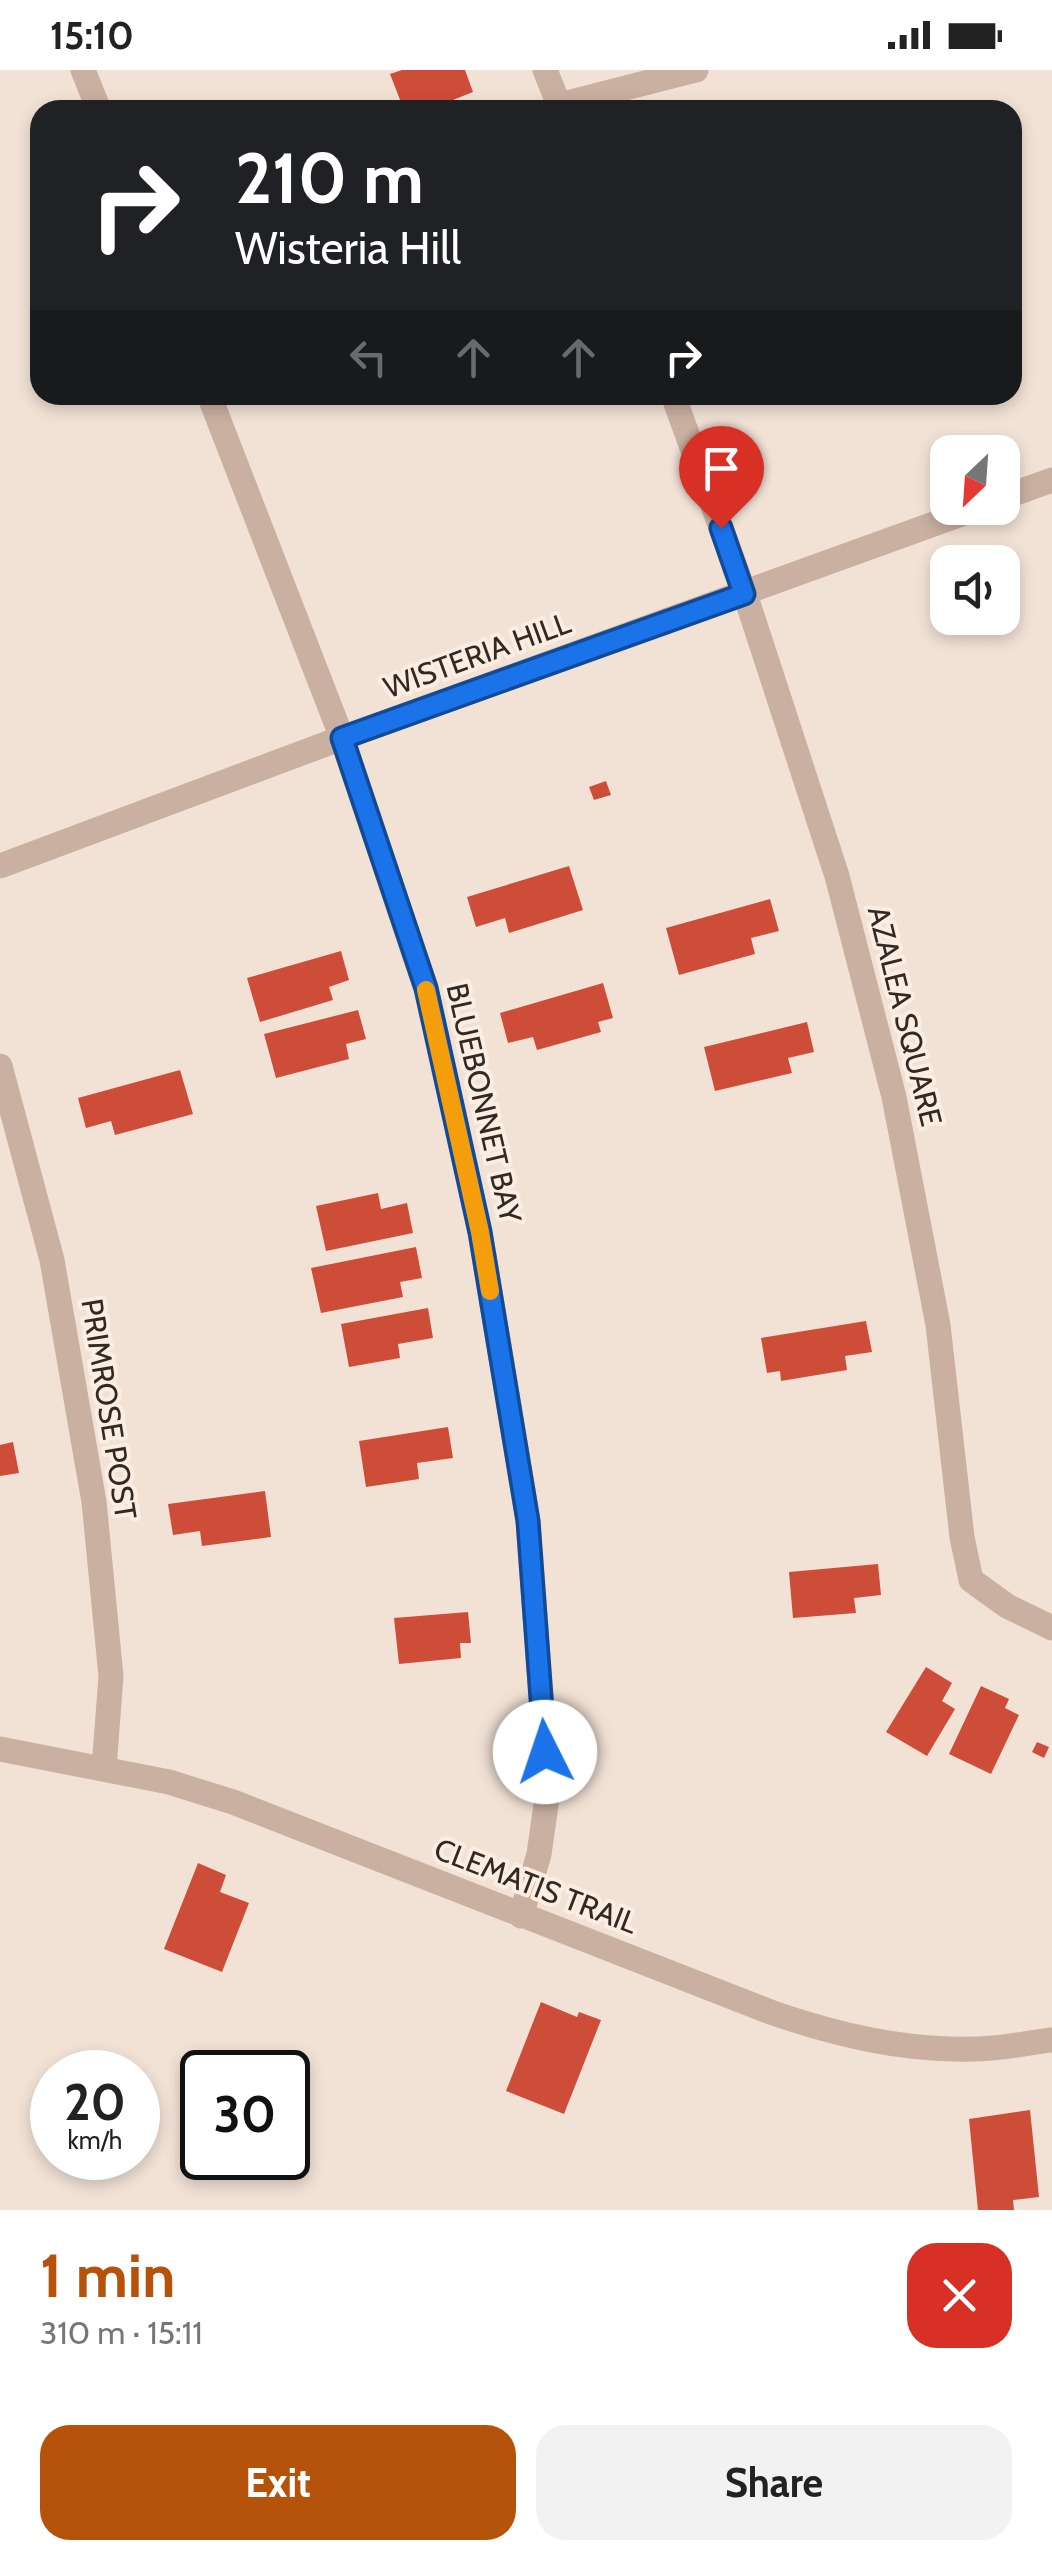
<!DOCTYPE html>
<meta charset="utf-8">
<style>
body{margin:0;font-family:Cabin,sans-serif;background:#f2f2f2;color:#222;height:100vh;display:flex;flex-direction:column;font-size:38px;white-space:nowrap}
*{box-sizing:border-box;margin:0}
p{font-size:32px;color:#767676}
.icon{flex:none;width:55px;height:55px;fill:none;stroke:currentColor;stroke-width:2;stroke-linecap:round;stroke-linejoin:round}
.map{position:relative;height:2140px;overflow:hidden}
.panel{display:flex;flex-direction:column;background:#fff;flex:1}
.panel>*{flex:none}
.banner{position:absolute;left:30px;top:30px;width:992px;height:305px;border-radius:30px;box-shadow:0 5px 15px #0003;background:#202124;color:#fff;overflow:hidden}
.needle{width:65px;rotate:205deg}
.controls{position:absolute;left:930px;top:365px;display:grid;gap:20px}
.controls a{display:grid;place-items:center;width:90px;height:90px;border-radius:20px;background:#fff;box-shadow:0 5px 15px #0003;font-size:50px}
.speed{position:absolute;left:30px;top:1980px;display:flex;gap:20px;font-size:50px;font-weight:700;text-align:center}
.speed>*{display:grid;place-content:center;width:130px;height:130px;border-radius:50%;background:#fff;box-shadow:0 5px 15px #0003;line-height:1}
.speed small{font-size:25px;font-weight:400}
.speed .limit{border:5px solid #111;border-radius:15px;background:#fff;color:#111}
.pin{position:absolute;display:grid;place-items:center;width:85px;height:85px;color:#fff;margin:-102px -42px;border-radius:50% 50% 50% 0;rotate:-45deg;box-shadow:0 0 10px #0007}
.pin .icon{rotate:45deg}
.me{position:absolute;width:110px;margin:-55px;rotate:356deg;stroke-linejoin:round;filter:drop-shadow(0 0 8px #0008)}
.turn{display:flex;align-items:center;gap:35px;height:210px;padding:0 40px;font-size:45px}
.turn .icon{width:130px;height:130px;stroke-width:2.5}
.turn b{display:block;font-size:70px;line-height:85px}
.lanes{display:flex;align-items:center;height:95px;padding:0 40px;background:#0003;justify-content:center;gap:50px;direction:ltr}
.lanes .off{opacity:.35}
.round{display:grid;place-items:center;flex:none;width:105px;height:105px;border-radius:30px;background:#f2f2f2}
.headline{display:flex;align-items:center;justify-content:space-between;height:170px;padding:0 40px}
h1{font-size:60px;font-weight:800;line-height:75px;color:#b45309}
.cta{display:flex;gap:20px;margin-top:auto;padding:20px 40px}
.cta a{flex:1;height:115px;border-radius:30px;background:#b45309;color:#fff;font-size:40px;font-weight:800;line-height:115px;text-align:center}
.cta a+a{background:#f2f2f2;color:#222}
.status{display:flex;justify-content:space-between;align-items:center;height:70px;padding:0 50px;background:#fff;direction:ltr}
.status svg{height:28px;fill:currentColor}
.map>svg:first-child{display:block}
.building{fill:#ce4d38}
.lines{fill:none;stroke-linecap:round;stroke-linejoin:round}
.minor{stroke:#cab0a1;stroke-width:25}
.route-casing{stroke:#114b97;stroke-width:25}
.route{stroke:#1a73e8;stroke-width:18}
.slow{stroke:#f59e0b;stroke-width:18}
.labels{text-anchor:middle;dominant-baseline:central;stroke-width:8;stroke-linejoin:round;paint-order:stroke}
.street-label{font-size:30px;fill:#342825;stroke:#faede2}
</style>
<div class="status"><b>15:10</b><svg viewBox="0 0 49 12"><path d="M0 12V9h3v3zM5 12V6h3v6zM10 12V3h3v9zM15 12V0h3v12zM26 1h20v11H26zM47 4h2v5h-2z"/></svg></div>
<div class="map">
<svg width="1052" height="2140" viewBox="0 0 1052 2140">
<rect width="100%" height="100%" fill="#f2e2d6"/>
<path class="building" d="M 402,0 L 465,0 L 473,22 L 428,40 L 404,40 L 390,4 Z
M 606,711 L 611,725 L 594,730 L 589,717 Z
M 569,796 L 583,840 L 509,863 L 505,848 L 476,857 L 467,827 Z
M 770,829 L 779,861 L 751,868 L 755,884 L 679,905 L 666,858 Z
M 341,881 L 349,910 L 329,917 L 333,930 L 260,952 L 247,908 Z
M 603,913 L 613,948 L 598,952 L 601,962 L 537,980 L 533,967 L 508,973 L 500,943 Z
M 358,940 L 366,969 L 346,974 L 349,989 L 276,1008 L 264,964 Z
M 807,952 L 814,982 L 788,988 L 792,1003 L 715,1021 L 704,977 Z
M 180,1000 L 193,1044 L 115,1065 L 111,1051 L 86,1058 L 78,1028 Z
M 378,1123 L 381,1139 L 407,1133 L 413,1163 L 326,1181 L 316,1136 Z
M 416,1177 L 422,1208 L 400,1212 L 403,1227 L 321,1243 L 311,1198 Z
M 428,1238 L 433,1268 L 398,1274 L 400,1288 L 349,1297 L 341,1254 Z
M 866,1251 L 872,1282 L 845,1286 L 847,1300 L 781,1311 L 780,1301 L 767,1303 L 761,1268 Z
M 448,1357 L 453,1388 L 417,1393 L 419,1409 L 366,1417 L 359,1371 Z
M 13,1372 L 19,1403 L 0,1406 L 0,1375 Z
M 265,1421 L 271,1467 L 202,1476 L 200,1461 L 173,1465 L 168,1434 Z
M 878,1494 L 881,1525 L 854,1528 L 856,1543 L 793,1548 L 789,1502 Z
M 468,1542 L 471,1573 L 460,1573 L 461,1588 L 399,1594 L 394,1548 Z
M 926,1597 L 952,1613 L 942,1631 L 955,1639 L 927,1686 L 886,1662 Z
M 981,1616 L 1009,1629 L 1005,1638 L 1019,1645 L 991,1704 L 949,1684 Z
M 1037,1672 L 1049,1677 L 1044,1688 L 1032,1682 Z
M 198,1793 L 226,1805 L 220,1822 L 249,1833 L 222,1902 L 164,1879 Z
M 541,1932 L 577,1947 L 579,1942 L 601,1950 L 564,2044 L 506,2021 Z
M 1030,2040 L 1039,2127 L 1013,2130 L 1014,2140 L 978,2140 L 969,2049 Z"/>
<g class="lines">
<path class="minor" d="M 83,0 L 99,40
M 545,0 L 561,40
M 559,35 L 696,0
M 209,325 L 342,668 L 426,919 L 480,1162 L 528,1451 L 548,1721 L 539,1784 L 521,1846
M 673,325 L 745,524 L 837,806 L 894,1027 L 938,1255 L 962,1467 L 971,1510 L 1007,1536 L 1052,1558
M 1002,428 L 1052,410
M 0,796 L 342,668 L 978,438
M 0,996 L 52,1190 L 94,1432 L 111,1606 L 104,1698
M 0,1679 L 169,1712 L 233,1732 L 773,1943 C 838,1965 903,1981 973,1979 C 999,1979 1026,1973 1052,1970"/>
</g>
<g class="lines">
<g class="route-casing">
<path id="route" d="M 545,1682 L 528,1451 L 480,1162 L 426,918 L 342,668 L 744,524 L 721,458"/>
</g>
<use href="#route" class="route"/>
<path class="slow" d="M 426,920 L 480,1162 L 490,1221"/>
</g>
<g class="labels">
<g class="street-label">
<text transform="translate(477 585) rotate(-20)">WISTERIA HILL</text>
<text transform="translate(905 946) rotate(76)">AZALEA SQUARE</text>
<text transform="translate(484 1033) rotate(77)">BLUEBONNET BAY</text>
<text transform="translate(109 1339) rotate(81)">PRIMROSE POST</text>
<text transform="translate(536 1816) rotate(21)">CLEMATIS TRAIL</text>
</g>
</g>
</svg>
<div class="controls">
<a><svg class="needle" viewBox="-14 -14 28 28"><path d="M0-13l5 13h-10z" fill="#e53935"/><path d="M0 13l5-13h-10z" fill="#767676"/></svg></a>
<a><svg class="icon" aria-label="sound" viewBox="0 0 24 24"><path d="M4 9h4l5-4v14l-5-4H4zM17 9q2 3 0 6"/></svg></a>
</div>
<div class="speed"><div>20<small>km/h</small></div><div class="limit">30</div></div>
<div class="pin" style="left:721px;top:458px;background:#d93025"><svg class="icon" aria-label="arrive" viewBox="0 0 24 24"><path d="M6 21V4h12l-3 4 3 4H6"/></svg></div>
<svg class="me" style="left:545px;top:1682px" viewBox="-20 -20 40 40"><circle r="19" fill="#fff"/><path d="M0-13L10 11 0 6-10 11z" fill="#1a73e8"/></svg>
<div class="banner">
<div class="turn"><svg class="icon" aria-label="right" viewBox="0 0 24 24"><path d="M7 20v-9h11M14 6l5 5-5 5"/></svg><div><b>210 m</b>Wisteria Hill</div></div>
<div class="lanes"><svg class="icon off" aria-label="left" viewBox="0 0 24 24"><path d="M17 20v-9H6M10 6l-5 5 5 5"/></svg><svg class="icon off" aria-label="ahead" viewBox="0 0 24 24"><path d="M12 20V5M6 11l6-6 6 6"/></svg><svg class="icon off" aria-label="ahead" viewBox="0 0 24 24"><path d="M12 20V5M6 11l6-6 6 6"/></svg><svg class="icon" aria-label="right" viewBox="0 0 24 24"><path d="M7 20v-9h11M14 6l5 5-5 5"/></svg></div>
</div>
</div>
<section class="panel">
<div class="headline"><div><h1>1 min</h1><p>310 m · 15:11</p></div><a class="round" style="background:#d93025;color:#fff"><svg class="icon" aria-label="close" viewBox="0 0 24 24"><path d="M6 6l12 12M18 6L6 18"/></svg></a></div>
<div class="cta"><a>Exit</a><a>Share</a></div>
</section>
